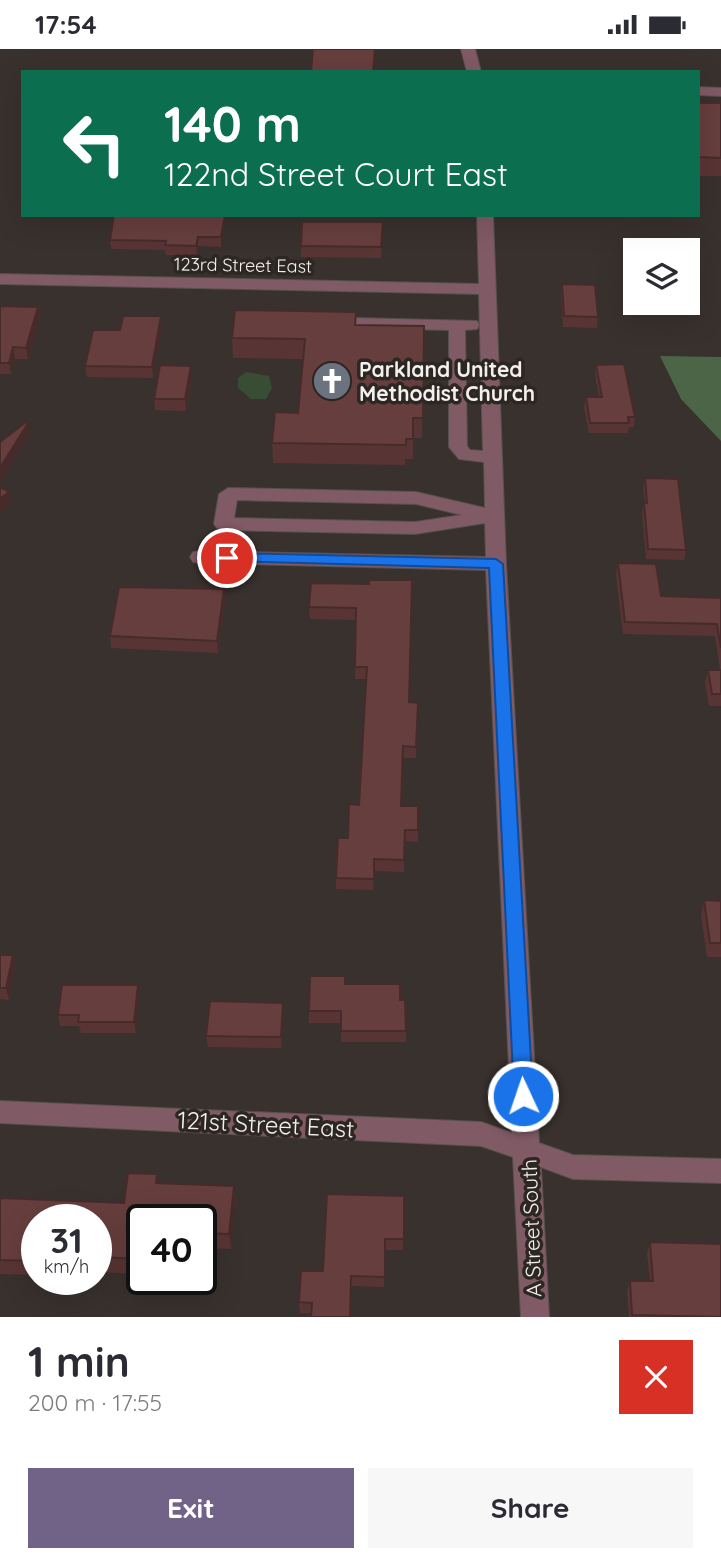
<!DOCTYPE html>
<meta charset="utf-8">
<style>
body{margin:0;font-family:Quicksand,sans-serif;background:#f7f7f7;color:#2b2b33;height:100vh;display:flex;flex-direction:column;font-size:26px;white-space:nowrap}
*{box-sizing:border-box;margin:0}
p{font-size:23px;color:#7c7c81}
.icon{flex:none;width:38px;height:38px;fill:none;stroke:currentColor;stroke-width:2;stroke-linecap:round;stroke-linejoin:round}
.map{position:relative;height:1268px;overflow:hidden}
.side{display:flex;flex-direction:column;background:#fff;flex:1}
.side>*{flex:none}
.hud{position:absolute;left:21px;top:21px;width:679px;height:147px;border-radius:0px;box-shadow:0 7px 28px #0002;background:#0b6e4f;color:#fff;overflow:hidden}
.fabs{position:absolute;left:623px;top:189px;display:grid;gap:14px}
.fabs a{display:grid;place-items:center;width:77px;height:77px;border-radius:0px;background:#fff;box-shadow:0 7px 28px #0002;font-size:35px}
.speed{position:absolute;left:21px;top:1155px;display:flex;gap:14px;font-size:35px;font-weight:700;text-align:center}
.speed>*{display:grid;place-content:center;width:91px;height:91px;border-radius:50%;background:#fff;box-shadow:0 7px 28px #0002;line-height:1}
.speed small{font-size:18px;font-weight:400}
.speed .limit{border:4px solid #111;border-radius:10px;background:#fff;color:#111}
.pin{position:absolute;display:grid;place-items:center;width:60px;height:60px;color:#fff;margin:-30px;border:4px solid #fff;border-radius:50%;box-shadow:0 2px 7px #0007}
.me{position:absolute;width:77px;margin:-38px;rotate:357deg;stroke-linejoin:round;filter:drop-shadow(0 0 5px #0008)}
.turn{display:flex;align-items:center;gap:24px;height:147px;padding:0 28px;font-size:32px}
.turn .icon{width:91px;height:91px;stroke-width:2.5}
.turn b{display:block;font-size:49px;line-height:60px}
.round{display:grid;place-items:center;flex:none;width:74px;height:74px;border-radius:0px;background:#f7f7f7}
.summary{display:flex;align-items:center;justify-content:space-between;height:119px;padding:0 28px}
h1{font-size:42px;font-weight:700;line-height:52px}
.cta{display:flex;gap:14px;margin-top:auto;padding:14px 28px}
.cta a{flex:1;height:80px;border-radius:0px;background:#716288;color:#fff;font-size:28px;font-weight:700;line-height:80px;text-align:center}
.cta a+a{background:#f7f7f7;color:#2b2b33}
.status{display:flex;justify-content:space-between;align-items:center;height:49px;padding:0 35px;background:#fff;direction:ltr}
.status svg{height:19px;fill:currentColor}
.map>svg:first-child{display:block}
.green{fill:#394d34}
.forest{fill:#4c6547}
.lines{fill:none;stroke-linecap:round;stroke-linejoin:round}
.minor-casing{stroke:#56504d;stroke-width:2}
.minor{fill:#805a65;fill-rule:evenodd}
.wall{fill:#583534}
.shaded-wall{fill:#472b2b}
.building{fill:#663e3d;stroke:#472b2b;stroke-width:2}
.route{fill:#1a73e8;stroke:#114b97;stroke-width:2}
.labels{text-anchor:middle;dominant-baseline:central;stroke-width:7;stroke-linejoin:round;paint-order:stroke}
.far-street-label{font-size:18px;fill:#f4f0ed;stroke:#2d2724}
.poi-label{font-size:21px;font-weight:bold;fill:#f4f0ed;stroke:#2d2724;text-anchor:start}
.street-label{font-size:21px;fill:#f4f0ed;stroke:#2d2724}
.near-street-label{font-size:24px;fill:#f4f0ed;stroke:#2d2724}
</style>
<div class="status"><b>17:54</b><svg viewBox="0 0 49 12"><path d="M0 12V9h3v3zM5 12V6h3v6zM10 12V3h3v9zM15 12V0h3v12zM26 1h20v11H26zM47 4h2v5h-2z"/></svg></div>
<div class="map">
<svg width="721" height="1268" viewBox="0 0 721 1268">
<rect width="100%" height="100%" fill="#38312e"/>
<path class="green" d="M 246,323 L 269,327 L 272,339 L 266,350 L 251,350 L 238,339 L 238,329 Z"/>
<path class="forest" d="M 660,307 L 721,308 L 721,392 L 681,350 Z"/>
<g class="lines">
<g class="minor-casing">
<path id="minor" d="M 461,0 L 475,0 L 481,23 L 467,23 Z
M 698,38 L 721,39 L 721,47 L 698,46 Z
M 477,166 L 493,166 L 506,515 L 539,1094 L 573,1106 L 721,1110 L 721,1134 L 573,1130 L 541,1118 L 549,1268 L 521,1268 L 513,1108 L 481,1097 L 0,1074 L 0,1052 L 481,1073 L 512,1084 L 486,521 L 200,514 L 193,513 L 190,508 L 193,503 L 200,502 L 486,508 L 485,474 L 415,485 L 224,481 L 217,479 L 214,475 L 219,445 L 228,439 L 416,443 L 485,459 L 484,413 L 459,410 L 449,398 L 449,281 L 355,279 L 347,274 L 355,269 L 477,272 L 479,276 L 477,280 L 465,281 L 467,397 L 470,401 L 483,402 L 479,245 L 0,235 L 0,225 L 479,235 ZM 237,451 L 416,455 L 462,466 L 415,473 L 234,469 Z"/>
</g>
<use href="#minor" class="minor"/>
</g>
<path class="wall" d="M 698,54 L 721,54 L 721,127 L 698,127 Z
M 225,166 L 225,174 L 221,198 L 198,197 L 197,206 L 166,206 L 165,201 L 111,200 L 110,191 Z
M 383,173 L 381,209 L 301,208 L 301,197 Z
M 562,235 L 598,268 L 597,279 L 563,278 L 561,246 Z
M 0,257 L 38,258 L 40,269 L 28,310 L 15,310 L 11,325 L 0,325 Z
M 161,267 L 162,279 L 153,329 L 87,328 L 85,317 Z
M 356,276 L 424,277 L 422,389 L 413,389 L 413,410 L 405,410 L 405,416 L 273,414 L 272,394 L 298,364 L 303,310 L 233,309 L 232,289 Z
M 596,316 L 635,368 L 634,378 L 629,378 L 628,384 L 589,384 L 584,358 L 586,348 L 599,348 L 595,325 Z
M 192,328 L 186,362 L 155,361 L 154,350 Z
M 645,429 L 686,501 L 684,511 L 646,510 L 642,464 L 644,454 L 645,454 L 643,439 Z
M 618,514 L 661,547 L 721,549 L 721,657 L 709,657 L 705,633 L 708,621 L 720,621 L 715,587 L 623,585 L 616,526 Z
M 369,535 L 409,653 L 418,654 L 416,709 L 403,709 L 401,757 L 418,757 L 418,793 L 404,792 L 404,823 L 374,822 L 373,841 L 336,840 L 336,829 L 359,756 L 367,630 L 355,630 L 356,571 L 310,570 L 309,558 Z
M 225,552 L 218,604 L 111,599 L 110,587 Z
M 704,851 L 721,852 L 721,908 L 707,908 L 701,866 Z
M 0,906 L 13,906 L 15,917 L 9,951 L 0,950 Z
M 345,935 L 400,951 L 406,982 L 406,993 L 341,993 L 341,974 L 309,974 L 309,962 Z
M 139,947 L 136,984 L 81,984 L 79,977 L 60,977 L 58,966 Z
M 284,965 L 281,999 L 208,998 L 206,987 Z
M 158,1134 L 234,1137 L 235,1152 L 231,1200 L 201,1199 L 201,1171 L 142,1171 L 142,1225 L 96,1223 L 96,1171 L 37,1171 L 37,1226 L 0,1225 L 0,1149 L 124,1154 Z
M 404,1147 L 403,1201 L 385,1201 L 384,1238 L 351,1237 L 311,1264 L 300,1264 L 299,1253 L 323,1222 Z
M 650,1193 L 721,1268 L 629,1268 L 627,1242 L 630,1232 L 650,1232 L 647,1204 Z"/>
<path class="shaded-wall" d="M 225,166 L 225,174 L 221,198 L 221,188 Z
M 198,188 L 198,197 L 197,206 L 196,197 Z
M 38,258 L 40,269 L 28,310 L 26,299 Z
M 161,267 L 162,279 L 153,329 L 152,318 Z
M 13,298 L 15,310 L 11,325 L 9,314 Z
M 191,317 L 192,328 L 186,362 L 185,350 Z
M 28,374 L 29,386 L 0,434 L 0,419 Z
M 9,443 L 11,454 L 0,463 L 0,450 Z
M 224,540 L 225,552 L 218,604 L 217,592 Z
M 13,906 L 15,917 L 9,951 L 6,939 Z
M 138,936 L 139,947 L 136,984 L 134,973 Z
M 283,954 L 284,965 L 281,999 L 281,988 Z
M 234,1137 L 235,1152 L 231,1200 L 229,1185 Z"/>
<path class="building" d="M 313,0 L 375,0 L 373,23 L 311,23 Z
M 698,54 L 721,54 L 721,109 L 698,108 Z
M 114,166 L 225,166 L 221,188 L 198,188 L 196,197 L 165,196 L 166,192 L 110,191 Z
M 302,173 L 383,173 L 381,198 L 301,197 Z
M 562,235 L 595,236 L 598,268 L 564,267 Z
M 0,257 L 38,258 L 26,299 L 13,298 L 9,314 L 0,314 Z
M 235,261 L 356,263 L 355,276 L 424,277 L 423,369 L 413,369 L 413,390 L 406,390 L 406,396 L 272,394 L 275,363 L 298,364 L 305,290 L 232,289 Z
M 123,267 L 161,267 L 152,318 L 85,317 L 93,281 L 120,281 Z
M 624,315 L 635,368 L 628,368 L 629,374 L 590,374 L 586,348 L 602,348 L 596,316 Z
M 160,316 L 191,317 L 185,350 L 154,350 Z
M 26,373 L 28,374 L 0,419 L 0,393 Z
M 645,429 L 678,430 L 686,501 L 648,500 L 644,454 L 647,454 Z
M 0,438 L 9,443 L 0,450 Z
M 618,514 L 656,515 L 661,547 L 721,549 L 721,599 L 717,575 L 625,573 Z
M 369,531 L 412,531 L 409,653 L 418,654 L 416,698 L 403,697 L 401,757 L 418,757 L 418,781 L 405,781 L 404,811 L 374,810 L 374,830 L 336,829 L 338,789 L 348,789 L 349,755 L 359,756 L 367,618 L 355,618 L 356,559 L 309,558 L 311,534 L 369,535 Z
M 119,538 L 224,540 L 217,592 L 110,587 Z
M 708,621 L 721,621 L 721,645 L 712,645 Z
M 704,851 L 721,852 L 721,894 L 710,894 Z
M 0,906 L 13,906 L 6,939 L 0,939 Z
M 310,927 L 345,927 L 345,935 L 400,935 L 400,951 L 405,951 L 406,982 L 341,982 L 341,962 L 309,962 Z
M 62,936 L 138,936 L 134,973 L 78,973 L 79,966 L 58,966 Z
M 210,952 L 283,954 L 281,988 L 206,987 Z
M 128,1124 L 157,1125 L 156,1134 L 234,1137 L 229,1185 L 201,1184 L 201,1171 L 142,1171 L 142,1210 L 96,1208 L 96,1171 L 37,1171 L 37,1212 L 0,1211 L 0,1149 L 124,1154 Z
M 327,1145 L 404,1147 L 404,1190 L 385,1190 L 385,1228 L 351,1227 L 350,1268 L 311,1268 L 312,1254 L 299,1253 L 301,1222 L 323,1222 Z
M 650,1193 L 721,1195 L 721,1268 L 632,1266 L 630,1232 L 653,1232 Z"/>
<path class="route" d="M 227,504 L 496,510 L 503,515 L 533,1047 L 530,1053 L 523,1056 L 516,1053 L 514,1047 L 489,519 L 222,512 L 220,509 L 222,505 Z"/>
<defs>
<g id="church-disc" transform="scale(2.0125)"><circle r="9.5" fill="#6b7280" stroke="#2d2724"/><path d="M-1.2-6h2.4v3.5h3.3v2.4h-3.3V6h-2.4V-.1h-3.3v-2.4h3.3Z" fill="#fff"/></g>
</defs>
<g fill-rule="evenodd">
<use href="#church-disc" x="332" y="332"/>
</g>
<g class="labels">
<g class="far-street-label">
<text transform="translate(243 216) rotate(1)">123rd Street East</text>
</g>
<g class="poi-label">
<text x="359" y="320">Parkland United<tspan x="359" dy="24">Methodist Church</tspan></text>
</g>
<g class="street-label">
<text transform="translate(531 1179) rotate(-92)">A Street South</text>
</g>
<g class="near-street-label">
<text transform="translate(266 1075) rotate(3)">121st Street East</text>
</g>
</g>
</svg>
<div class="fabs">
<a><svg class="icon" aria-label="layers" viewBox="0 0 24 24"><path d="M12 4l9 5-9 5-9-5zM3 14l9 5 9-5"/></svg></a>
</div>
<div class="speed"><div>31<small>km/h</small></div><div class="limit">40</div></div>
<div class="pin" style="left:227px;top:509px;background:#d93025"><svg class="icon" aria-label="arrive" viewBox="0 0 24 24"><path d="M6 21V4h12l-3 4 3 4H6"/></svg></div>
<svg class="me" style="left:523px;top:1047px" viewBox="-20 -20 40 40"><circle r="17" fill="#1a73e8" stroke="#fff" stroke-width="3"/><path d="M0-11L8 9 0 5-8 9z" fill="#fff"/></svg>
<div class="hud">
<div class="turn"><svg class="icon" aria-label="left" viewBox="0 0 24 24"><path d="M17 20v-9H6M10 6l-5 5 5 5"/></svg><div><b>140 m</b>122nd Street Court East</div></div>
</div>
</div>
<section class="side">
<div class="summary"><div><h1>1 min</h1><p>200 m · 17:55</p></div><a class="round" style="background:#d93025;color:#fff"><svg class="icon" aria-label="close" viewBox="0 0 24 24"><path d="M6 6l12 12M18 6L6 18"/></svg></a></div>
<div class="cta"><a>Exit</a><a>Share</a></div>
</section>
